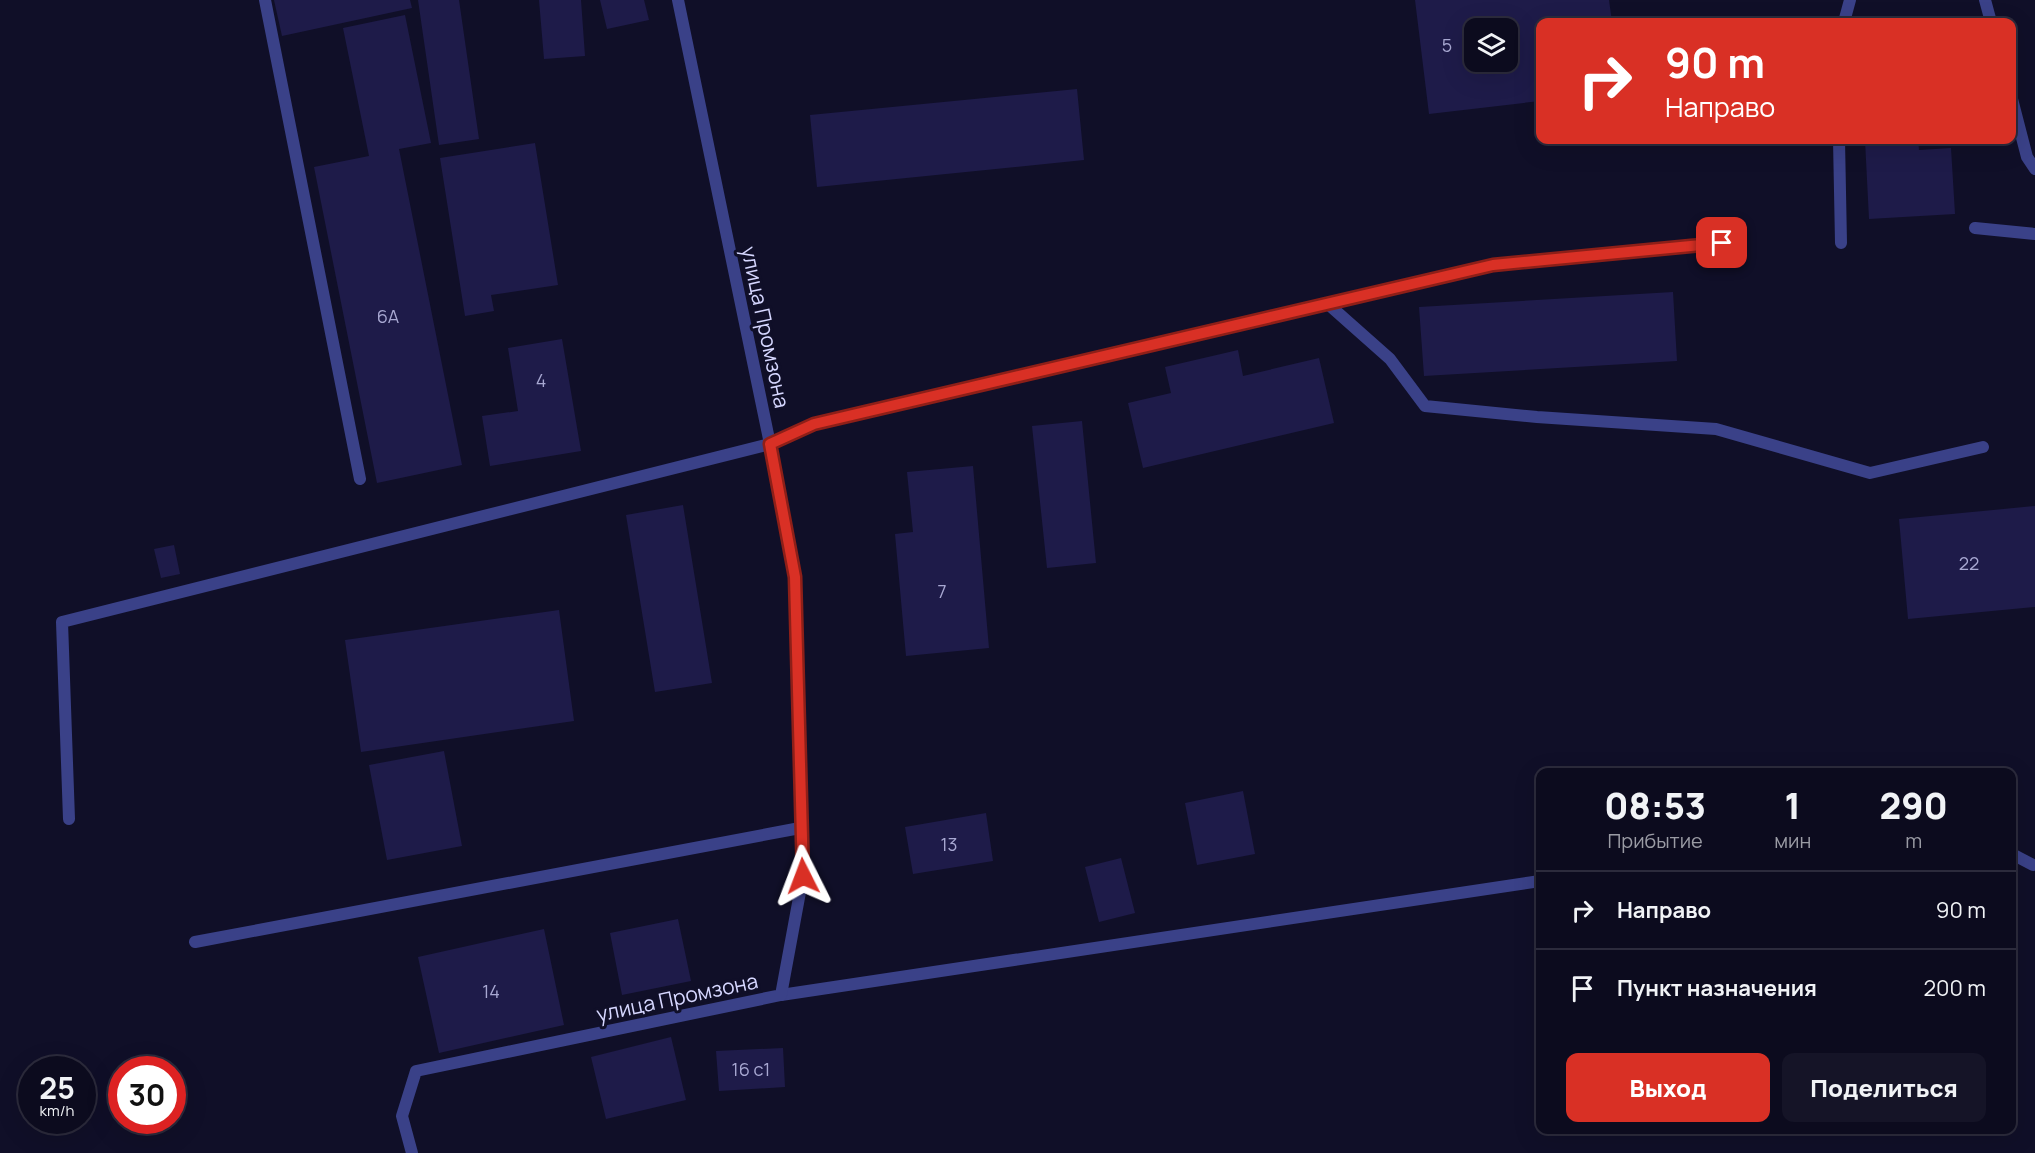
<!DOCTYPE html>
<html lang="ru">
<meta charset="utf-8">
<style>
body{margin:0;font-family:Manrope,sans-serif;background:#151427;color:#f1f3f6;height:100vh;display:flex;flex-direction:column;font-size:22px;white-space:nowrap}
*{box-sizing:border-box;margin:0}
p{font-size:20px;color:#9a9ba4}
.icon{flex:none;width:33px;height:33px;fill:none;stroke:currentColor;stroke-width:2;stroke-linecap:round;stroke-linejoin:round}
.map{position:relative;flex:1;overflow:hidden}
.drawer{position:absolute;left:1536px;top:768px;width:480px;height:366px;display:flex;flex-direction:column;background:#0c0b1e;border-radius:12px;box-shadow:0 6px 24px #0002,0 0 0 2px #2c2b3c}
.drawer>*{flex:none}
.top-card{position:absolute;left:1536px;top:18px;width:480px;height:126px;border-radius:12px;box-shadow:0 6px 24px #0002,0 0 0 2px #2c2b3c;background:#d93025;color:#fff;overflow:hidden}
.buttons{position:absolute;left:1464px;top:18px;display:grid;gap:12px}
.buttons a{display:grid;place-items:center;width:54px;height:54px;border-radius:12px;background:#0c0b1e;box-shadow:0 6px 24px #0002,0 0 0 2px #2c2b3c;font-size:30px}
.speed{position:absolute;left:18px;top:1056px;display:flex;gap:12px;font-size:30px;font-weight:700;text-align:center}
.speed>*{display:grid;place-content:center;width:78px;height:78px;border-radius:50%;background:#0c0b1e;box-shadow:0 6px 24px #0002,0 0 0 2px #2c2b3c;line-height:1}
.speed small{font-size:15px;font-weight:400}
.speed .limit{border:9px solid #d22;background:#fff;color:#111}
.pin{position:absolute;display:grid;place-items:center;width:51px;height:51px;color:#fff;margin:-26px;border-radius:12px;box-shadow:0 3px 9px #0006}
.me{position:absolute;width:66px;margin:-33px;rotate:357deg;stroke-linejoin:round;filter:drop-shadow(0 0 4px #0008)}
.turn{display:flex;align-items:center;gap:21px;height:126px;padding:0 30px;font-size:27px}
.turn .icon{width:78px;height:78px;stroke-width:2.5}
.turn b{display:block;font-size:42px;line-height:51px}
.eta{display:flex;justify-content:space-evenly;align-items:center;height:102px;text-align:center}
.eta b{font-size:36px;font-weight:800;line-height:42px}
.button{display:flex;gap:12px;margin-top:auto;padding:12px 30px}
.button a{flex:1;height:69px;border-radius:12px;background:#d93025;color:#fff;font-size:24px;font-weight:800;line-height:69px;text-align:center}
.button a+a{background:#151427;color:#f1f3f6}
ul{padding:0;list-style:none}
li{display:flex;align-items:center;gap:18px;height:78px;padding:0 30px;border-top:2px solid #2c2b3c}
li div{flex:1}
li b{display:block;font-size:22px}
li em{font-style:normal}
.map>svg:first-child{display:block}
.building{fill:#1e1b49;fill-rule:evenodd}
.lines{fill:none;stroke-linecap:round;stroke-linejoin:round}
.service{stroke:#3a4188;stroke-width:12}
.minor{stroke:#3a4188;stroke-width:12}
.route-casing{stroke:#8d1f18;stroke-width:15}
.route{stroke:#d93025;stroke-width:10}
.labels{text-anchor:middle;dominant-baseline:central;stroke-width:6;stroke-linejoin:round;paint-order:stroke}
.number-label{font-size:18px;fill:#a8a8d2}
.street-label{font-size:21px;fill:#d6d7ff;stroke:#100f28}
</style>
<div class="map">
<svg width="2035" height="1153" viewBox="0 0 2035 1153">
<rect width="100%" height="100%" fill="#100f28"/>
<path class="building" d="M 274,0 L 410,0 L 412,8 L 282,36 Z
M 418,0 L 459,0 L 479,139 L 439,145 Z
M 539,0 L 581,0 L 585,56 L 544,59 Z
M 600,0 L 644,0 L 649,20 L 607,29 Z
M 1415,0 L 1609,0 L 1612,22 L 1540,22 L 1540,101 L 1429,114 ZM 1474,28 L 1508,28 L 1508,62 L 1474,62 Z
M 405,15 L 431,143 L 399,149 L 462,465 L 377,483 L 314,167 L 369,156 L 343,28 Z
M 1077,89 L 1084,160 L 817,187 L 810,115 Z
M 1865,140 L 1918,140 L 1919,150 L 1951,148 L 1955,214 L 1869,219 Z
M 535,143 L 558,285 L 491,295 L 494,311 L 465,316 L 440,158 Z
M 1673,292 L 1677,361 L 1424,376 L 1419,307 Z
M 562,339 L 581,451 L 490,466 L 482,416 L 518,411 L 508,348 Z
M 1238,350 L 1243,376 L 1319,358 L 1334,423 L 1143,468 L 1128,403 L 1171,393 L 1165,367 Z
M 1082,421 L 1096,563 L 1047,568 L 1032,426 Z
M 973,466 L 989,648 L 906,656 L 895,534 L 913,532 L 907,472 Z
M 683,505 L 712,683 L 655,692 L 626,515 Z
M 2035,506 L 2035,607 L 1908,619 L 1899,519 Z
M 174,545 L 180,574 L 161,578 L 154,549 Z
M 559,610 L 574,721 L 361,752 L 345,640 Z
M 444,751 L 462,846 L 387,860 L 369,765 Z
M 1243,791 L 1255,854 L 1197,865 L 1185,803 Z
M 986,813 L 993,861 L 913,874 L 905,827 Z
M 1121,858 L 1135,913 L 1099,922 L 1085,867 Z
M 678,919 L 691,981 L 622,995 L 610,933 Z
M 544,929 L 564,1025 L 439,1053 L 418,957 Z
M 671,1037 L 686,1100 L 606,1119 L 591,1057 Z
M 783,1048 L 785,1087 L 719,1091 L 716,1051 Z"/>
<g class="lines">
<path class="service" d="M 265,0 L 360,479
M 1844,22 L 1850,0
M 1839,140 L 1841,243
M 1975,228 L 2035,234
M 1328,304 L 1390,359 L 1425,406 L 1537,417 L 1716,429 L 1870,473 L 1983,447
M 69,819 L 62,622 L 770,444 L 815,424 L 1493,265 L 1722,243
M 2012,854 L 2033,865
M 195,942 L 800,828
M 781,995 L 1540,881"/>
<path class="minor" d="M 1985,0 L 1991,22
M 2012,99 L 2027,157 L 2035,169
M 412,1153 L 402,1116 L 416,1071 L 781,995 L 803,876 L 795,577 L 770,444 L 678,0"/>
</g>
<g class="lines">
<g class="route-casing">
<path id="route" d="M 803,876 L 795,577 L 770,444 L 814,424 L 1493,265 L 1722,243"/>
</g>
<use href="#route" class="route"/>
</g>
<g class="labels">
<g class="number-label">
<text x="1447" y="45">5</text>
<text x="388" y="316">6А</text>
<text x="541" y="380">4</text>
<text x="1969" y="563">22</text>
<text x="942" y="591">7</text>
<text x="949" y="844">13</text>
<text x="491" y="991">14</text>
<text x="751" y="1069">16 с1</text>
</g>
<g class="street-label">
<text transform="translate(766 327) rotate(78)">улица Промзона</text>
<text transform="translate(677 997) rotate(-12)">улица Промзона</text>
</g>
</g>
</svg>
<div class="buttons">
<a><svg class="icon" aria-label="layers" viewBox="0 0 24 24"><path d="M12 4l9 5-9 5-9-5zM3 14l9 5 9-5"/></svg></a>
</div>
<div class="speed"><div>25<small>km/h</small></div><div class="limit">30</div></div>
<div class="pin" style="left:1722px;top:243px;background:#d93025"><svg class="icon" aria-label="arrive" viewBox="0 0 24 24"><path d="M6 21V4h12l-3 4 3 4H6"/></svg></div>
<svg class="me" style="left:803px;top:876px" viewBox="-20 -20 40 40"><path d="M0-17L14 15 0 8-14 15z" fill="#d93025" stroke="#fff" stroke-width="4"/></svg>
<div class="top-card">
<div class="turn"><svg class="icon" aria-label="right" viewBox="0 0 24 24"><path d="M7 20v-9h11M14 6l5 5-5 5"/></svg><div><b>90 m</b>Направо</div></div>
</div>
<section class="drawer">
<div class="eta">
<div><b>08:53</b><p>Прибытие</p></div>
<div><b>1</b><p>мин</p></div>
<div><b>290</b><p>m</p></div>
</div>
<ul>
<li><svg class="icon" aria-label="right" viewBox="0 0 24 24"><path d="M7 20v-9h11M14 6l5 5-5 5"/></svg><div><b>Направо</b></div><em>90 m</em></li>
<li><svg class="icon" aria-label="arrive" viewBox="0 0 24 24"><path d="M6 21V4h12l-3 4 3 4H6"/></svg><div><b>Пункт назначения</b></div><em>200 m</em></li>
</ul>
<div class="button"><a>Выход</a><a>Поделиться</a></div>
</section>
</div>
